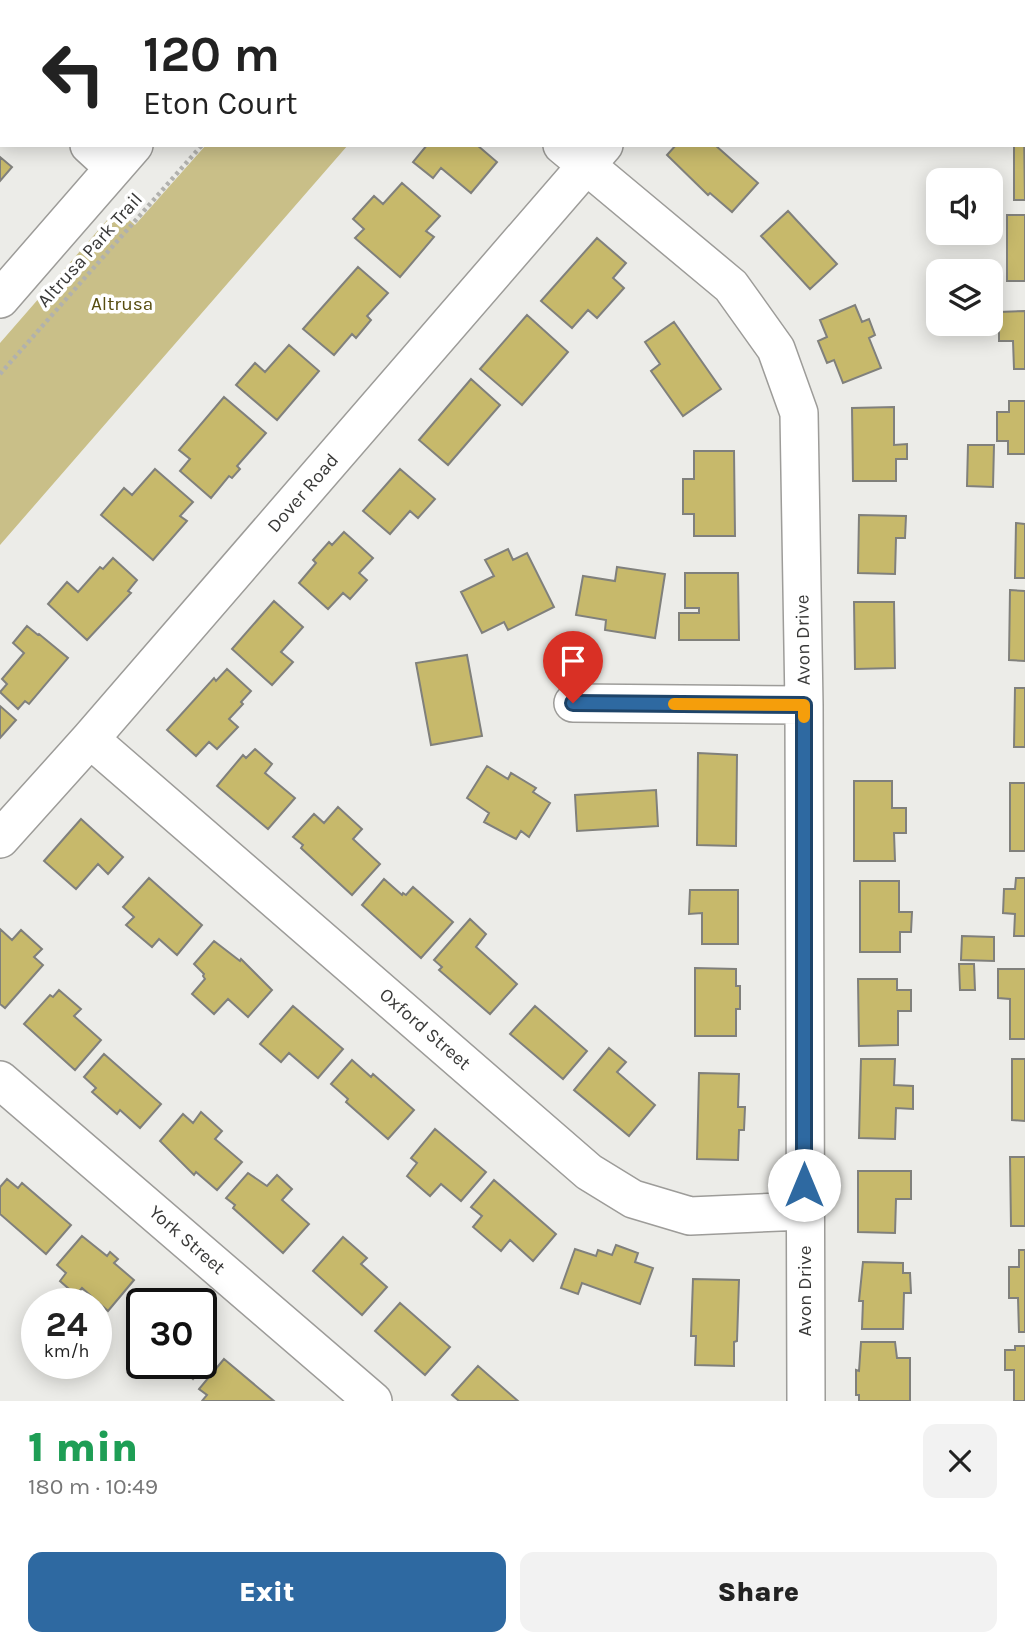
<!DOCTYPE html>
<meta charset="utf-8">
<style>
body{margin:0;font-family:Karla,sans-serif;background:#f2f2f2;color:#222;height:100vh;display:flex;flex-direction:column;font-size:26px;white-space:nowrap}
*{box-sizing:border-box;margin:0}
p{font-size:23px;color:#767676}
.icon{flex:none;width:38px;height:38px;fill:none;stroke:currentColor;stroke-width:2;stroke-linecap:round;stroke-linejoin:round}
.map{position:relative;height:1401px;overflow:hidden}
.side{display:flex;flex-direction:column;background:#fff;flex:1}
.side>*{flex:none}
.top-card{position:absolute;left:0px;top:0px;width:1026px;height:147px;box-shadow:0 4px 18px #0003;background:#fff;color:#222;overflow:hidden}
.controls{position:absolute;left:926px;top:168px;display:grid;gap:14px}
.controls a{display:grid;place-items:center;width:77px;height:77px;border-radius:14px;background:#fff;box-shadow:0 4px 18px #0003;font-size:35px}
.speed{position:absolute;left:21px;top:1288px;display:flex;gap:14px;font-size:35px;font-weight:700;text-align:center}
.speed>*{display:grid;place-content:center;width:91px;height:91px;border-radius:50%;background:#fff;box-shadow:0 4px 18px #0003;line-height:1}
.speed small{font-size:18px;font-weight:400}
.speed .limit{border:4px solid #111;border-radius:10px;background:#fff;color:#111}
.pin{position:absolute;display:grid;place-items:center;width:60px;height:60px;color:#fff;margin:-72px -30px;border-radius:50% 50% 50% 0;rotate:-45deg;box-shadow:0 0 7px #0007}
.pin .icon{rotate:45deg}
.me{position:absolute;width:77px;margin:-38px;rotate:0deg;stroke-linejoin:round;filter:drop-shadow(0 0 5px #0008)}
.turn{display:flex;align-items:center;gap:24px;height:147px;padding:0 28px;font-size:32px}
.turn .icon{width:91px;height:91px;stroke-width:2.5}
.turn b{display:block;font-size:49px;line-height:60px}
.round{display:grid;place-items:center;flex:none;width:74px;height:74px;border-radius:14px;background:#f2f2f2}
.headline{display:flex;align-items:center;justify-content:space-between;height:119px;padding:0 28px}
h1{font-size:42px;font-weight:800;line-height:52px;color:#1e9e55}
.button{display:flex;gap:14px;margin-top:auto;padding:14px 28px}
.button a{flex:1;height:80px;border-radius:14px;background:#2e69a1;color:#fff;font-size:28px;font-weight:800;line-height:80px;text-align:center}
.button a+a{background:#f2f2f2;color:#222}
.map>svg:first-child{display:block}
.green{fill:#c9bf88}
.building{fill:#c7b96b;stroke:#80807c;stroke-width:2}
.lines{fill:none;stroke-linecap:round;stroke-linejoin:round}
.minor-casing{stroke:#9d9c99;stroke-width:40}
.path{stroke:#b1b1ae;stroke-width:4.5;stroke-dasharray:3.5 3.5;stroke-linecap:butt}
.minor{stroke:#fff;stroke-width:37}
.route-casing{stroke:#1e4469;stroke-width:18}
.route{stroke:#2e69a1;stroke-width:12}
.slow{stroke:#f59e0b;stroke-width:12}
.labels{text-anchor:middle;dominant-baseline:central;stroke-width:7;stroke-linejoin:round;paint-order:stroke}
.street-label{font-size:19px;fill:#393938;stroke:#fff}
.park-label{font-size:19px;fill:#574d10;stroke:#fff}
</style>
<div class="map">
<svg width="1025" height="1401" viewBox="0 0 1025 1401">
<rect width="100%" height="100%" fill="#ecece8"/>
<path class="green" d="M 206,145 L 348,145 L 0,545 L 0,343 L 108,219 L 127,218 L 135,225 Z"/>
<path class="building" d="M 1024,132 L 1025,200 L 1014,200 L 1014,145 L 1024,145 Z
M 427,145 L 477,145 L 497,162 L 471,193 L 441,168 L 433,178 L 413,162 Z
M 676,145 L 715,145 L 758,183 L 732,212 L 710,193 L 708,195 L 667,155 Z
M 0,157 L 12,167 L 0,181 Z
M 402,183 L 440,216 L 426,231 L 434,237 L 400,277 L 355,238 L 364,229 L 353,219 L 374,196 L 383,204 Z
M 788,211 L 837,264 L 810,289 L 761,236 Z
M 1007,215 L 1025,215 L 1025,281 L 1007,281 Z
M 597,238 L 626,263 L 613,278 L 624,288 L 597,318 L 588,310 L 572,328 L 541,301 Z
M 358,267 L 388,293 L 367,316 L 371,320 L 356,338 L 352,334 L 334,355 L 303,329 Z
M 855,305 L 862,322 L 869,319 L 875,335 L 869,338 L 881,368 L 843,383 L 834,360 L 827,363 L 818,341 L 827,337 L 820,320 Z
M 1025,311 L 1025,369 L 1014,369 L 1013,341 L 999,341 L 999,312 Z
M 527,315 L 568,352 L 522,405 L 480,369 Z
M 674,322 L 721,389 L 683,416 L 651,371 L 660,364 L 645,342 Z
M 289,345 L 319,371 L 277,420 L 236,385 L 255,363 L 265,372 Z
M 471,379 L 500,405 L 448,465 L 419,440 Z
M 224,397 L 266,433 L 237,466 L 240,469 L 232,478 L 229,476 L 211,498 L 180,471 L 190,459 L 179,450 Z
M 1009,401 L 1025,401 L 1025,454 L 1008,454 L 1008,441 L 997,441 L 997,412 L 1009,412 Z
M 894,407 L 894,445 L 907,444 L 907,459 L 896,459 L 896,481 L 853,481 L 852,408 Z
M 968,445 L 994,445 L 993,487 L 967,486 Z
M 694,451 L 734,451 L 735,536 L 694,536 L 694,514 L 683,514 L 683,479 L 694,479 Z
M 155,469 L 193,502 L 180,516 L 187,521 L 153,560 L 101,515 L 124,488 L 132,495 Z
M 400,469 L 435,499 L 418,518 L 410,511 L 390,534 L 363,511 Z
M 859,515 L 906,516 L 905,538 L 896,538 L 895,574 L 858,573 Z
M 1016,523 L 1025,524 L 1025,578 L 1015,578 Z
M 344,532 L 373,558 L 359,573 L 367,580 L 350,599 L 343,593 L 328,609 L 299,583 L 316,563 L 313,560 L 329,542 L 332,545 Z
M 508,549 L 513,560 L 527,553 L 554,607 L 508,630 L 504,622 L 482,633 L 461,592 L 494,576 L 485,560 Z
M 113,558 L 137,580 L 128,591 L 131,593 L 87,640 L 48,604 L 67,582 L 78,592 L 100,567 L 103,569 Z
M 617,567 L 665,574 L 655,638 L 605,630 L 606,620 L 576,615 L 583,576 L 615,581 Z
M 685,573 L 738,573 L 739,640 L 679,640 L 679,613 L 699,613 L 699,608 L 685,608 Z
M 1010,590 L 1025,591 L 1025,661 L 1009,660 Z
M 274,601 L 303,627 L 281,652 L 293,662 L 272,685 L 232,649 Z
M 854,602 L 894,602 L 895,668 L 855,669 Z
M 27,626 L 38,635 L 39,634 L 68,658 L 29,704 L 25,701 L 18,709 L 0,692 L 7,684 L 2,679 L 24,653 L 13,643 Z
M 467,655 L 482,736 L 431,745 L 416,663 Z
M 227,669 L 251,691 L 241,702 L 243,704 L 229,719 L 238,727 L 217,749 L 209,742 L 196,756 L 167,730 L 214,678 L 216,681 Z
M 1015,688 L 1025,688 L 1025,747 L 1014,747 Z
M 0,706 L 16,720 L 0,738 Z
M 255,749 L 272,764 L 265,773 L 295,798 L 268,829 L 217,786 L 243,755 L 246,758 Z
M 698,753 L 737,755 L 736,846 L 697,845 Z
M 487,766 L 508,779 L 511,773 L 536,788 L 533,792 L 550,803 L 529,837 L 521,831 L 516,839 L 484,822 L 489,813 L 467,798 Z
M 854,781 L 892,781 L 892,808 L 906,808 L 906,833 L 894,833 L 895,861 L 854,861 Z
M 1010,783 L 1025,783 L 1025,851 L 1010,851 Z
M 656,790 L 658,826 L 577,831 L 575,795 Z
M 338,807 L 362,829 L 353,839 L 380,864 L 352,895 L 301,848 L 303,845 L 293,837 L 314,814 L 324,823 Z
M 81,819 L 123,857 L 108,874 L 98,864 L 76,889 L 44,861 Z
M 149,878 L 202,925 L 177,955 L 159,939 L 152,947 L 126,925 L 134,917 L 123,907 Z
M 1016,878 L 1025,878 L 1025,936 L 1014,936 L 1015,914 L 1003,913 L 1004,889 L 1015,889 Z
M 384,879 L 402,895 L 403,893 L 406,895 L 413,887 L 453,922 L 421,958 L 362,905 Z
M 860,881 L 899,881 L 899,912 L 912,912 L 911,932 L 900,932 L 900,952 L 860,952 Z
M 690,890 L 738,890 L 738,944 L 702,944 L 702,913 L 689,914 Z
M 470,919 L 486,934 L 476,947 L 517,984 L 490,1014 L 439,970 L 442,967 L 434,960 Z
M 0,929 L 12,940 L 21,930 L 42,949 L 34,957 L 43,965 L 5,1008 L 0,1004 Z
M 962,936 L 994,937 L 994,961 L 961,960 Z
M 214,941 L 240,961 L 241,959 L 272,990 L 248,1017 L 228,999 L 214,1014 L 192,994 L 205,979 L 203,976 L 204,974 L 194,964 Z
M 959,964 L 974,964 L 975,990 L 960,990 Z
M 695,968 L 736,969 L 736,986 L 740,986 L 740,1009 L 736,1009 L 736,1036 L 695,1036 Z
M 998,969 L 1025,969 L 1025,1039 L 1010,1039 L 1010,999 L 998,998 Z
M 858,979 L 897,979 L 897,990 L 911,990 L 911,1011 L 898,1011 L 898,1045 L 859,1046 Z
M 59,990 L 81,1009 L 74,1016 L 101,1040 L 75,1070 L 24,1024 L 50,995 L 53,997 Z
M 293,1006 L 343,1049 L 318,1078 L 289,1053 L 281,1062 L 260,1044 Z
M 535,1006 L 587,1051 L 563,1079 L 510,1034 Z
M 609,1048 L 626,1062 L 617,1072 L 655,1105 L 629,1136 L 574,1090 Z
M 104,1054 L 161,1104 L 140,1128 L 120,1110 L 117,1114 L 92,1092 L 96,1088 L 84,1077 Z
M 861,1059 L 895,1059 L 894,1085 L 913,1086 L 913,1109 L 896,1108 L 895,1139 L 859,1138 Z
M 1012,1059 L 1025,1059 L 1025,1121 L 1012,1120 Z
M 352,1060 L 371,1077 L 373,1074 L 414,1110 L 388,1139 L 346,1102 L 348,1099 L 331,1084 Z
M 699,1073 L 739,1074 L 738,1107 L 745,1107 L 744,1130 L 739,1130 L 738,1160 L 697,1159 Z
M 201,1112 L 222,1131 L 215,1139 L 242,1162 L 217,1190 L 196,1172 L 194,1175 L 160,1141 L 183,1114 L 193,1123 Z
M 435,1129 L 486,1172 L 461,1201 L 441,1184 L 430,1196 L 407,1176 L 417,1163 L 411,1158 Z
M 1010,1157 L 1025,1157 L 1025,1226 L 1011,1226 Z
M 858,1171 L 911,1171 L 911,1199 L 896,1199 L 895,1233 L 858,1232 Z
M 248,1173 L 267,1186 L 277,1175 L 292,1189 L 282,1200 L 309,1224 L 283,1253 L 233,1208 L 235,1205 L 226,1198 Z
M 7,1179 L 18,1188 L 22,1183 L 71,1225 L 46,1254 L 0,1214 L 0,1187 Z
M 494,1180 L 556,1234 L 533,1261 L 510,1240 L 501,1251 L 473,1227 L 482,1216 L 471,1207 Z
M 82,1236 L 107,1256 L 110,1252 L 118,1259 L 114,1263 L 134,1280 L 108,1311 L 82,1288 L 76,1295 L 60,1281 L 66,1273 L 57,1265 Z
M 343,1237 L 367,1258 L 361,1264 L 387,1287 L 362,1315 L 313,1271 Z
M 616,1245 L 638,1253 L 635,1262 L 653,1268 L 640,1304 L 582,1283 L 578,1294 L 561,1288 L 575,1249 L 596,1256 L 598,1250 L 612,1255 Z
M 1019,1250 L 1025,1250 L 1025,1332 L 1019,1332 L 1018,1298 L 1009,1298 L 1009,1267 L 1019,1267 Z
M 863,1262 L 903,1263 L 903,1273 L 910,1273 L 911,1293 L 904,1293 L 903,1329 L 862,1329 L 863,1301 L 859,1301 Z
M 693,1279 L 739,1280 L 737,1341 L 734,1342 L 734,1366 L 695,1365 L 696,1336 L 691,1336 Z
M 156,1293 L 168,1304 L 146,1304 Z
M 400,1303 L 450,1347 L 425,1375 L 375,1331 Z
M 142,1309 L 142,1336 L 128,1324 Z
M 861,1342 L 895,1342 L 897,1358 L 910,1358 L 910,1401 L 859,1401 L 859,1395 L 856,1395 L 856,1370 L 859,1371 Z
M 201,1344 L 214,1356 L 193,1379 L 176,1363 L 201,1363 Z
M 1015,1346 L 1025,1346 L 1025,1401 L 1014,1401 L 1014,1370 L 1005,1370 L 1005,1350 L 1015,1350 Z
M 224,1359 L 274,1401 L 202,1401 L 207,1395 L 199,1389 Z
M 478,1366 L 518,1401 L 459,1401 L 452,1395 Z"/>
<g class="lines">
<g class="minor-casing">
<path id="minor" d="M 400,0 L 402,2
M 261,2 L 262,0
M 730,2 L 731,0
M 0,68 L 2,70
M 89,145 L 114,168
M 562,145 L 731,286 L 776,349 L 799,413 L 804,705 L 806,1401
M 0,299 L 134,145
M 573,703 L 804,705
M 90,739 L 589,1172 L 633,1199 L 690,1216 L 804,1211
M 0,839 L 90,739 L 604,145
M 0,1080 L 373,1401"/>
</g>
<path class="path" d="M 341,2 L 344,0
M 0,374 L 202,145"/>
<use href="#minor" class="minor"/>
</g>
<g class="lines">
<g class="route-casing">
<path id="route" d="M 573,703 L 804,705 L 804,1185"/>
</g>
<use href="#route" class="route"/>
<path class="slow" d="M 674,704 L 804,705 L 804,717"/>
</g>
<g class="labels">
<g class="street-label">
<text transform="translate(90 250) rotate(-48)">Altrusa Park Trail</text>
<text transform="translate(303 493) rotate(-49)">Dover Road</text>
<text transform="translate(803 640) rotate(-91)">Avon Drive</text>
<text transform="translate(425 1029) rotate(41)">Oxford Street</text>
<text transform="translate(187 1240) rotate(41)">York Street</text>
<text transform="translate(805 1291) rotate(-90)">Avon Drive</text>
</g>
<g class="park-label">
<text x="122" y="304">Altrusa</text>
</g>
</g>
</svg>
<div class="controls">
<a><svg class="icon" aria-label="sound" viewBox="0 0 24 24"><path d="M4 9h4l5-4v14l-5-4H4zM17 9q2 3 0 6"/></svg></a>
<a><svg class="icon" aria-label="layers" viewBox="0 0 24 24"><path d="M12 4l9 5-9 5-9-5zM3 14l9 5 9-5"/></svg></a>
</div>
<div class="speed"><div>24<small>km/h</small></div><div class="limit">30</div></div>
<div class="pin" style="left:573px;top:703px;background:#d93025"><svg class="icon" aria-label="arrive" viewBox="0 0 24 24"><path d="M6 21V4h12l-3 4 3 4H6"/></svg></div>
<svg class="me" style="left:804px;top:1185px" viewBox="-20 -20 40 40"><circle r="19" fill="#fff"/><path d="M0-13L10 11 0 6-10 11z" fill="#2e69a1"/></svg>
<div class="top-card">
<div class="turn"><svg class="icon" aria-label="left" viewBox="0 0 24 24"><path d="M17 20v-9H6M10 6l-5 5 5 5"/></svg><div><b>120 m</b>Eton Court</div></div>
</div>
</div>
<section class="side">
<div class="headline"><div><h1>1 min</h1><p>180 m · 10:49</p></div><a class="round"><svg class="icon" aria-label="close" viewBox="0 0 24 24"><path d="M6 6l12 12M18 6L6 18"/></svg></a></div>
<div class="button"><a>Exit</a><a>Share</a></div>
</section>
